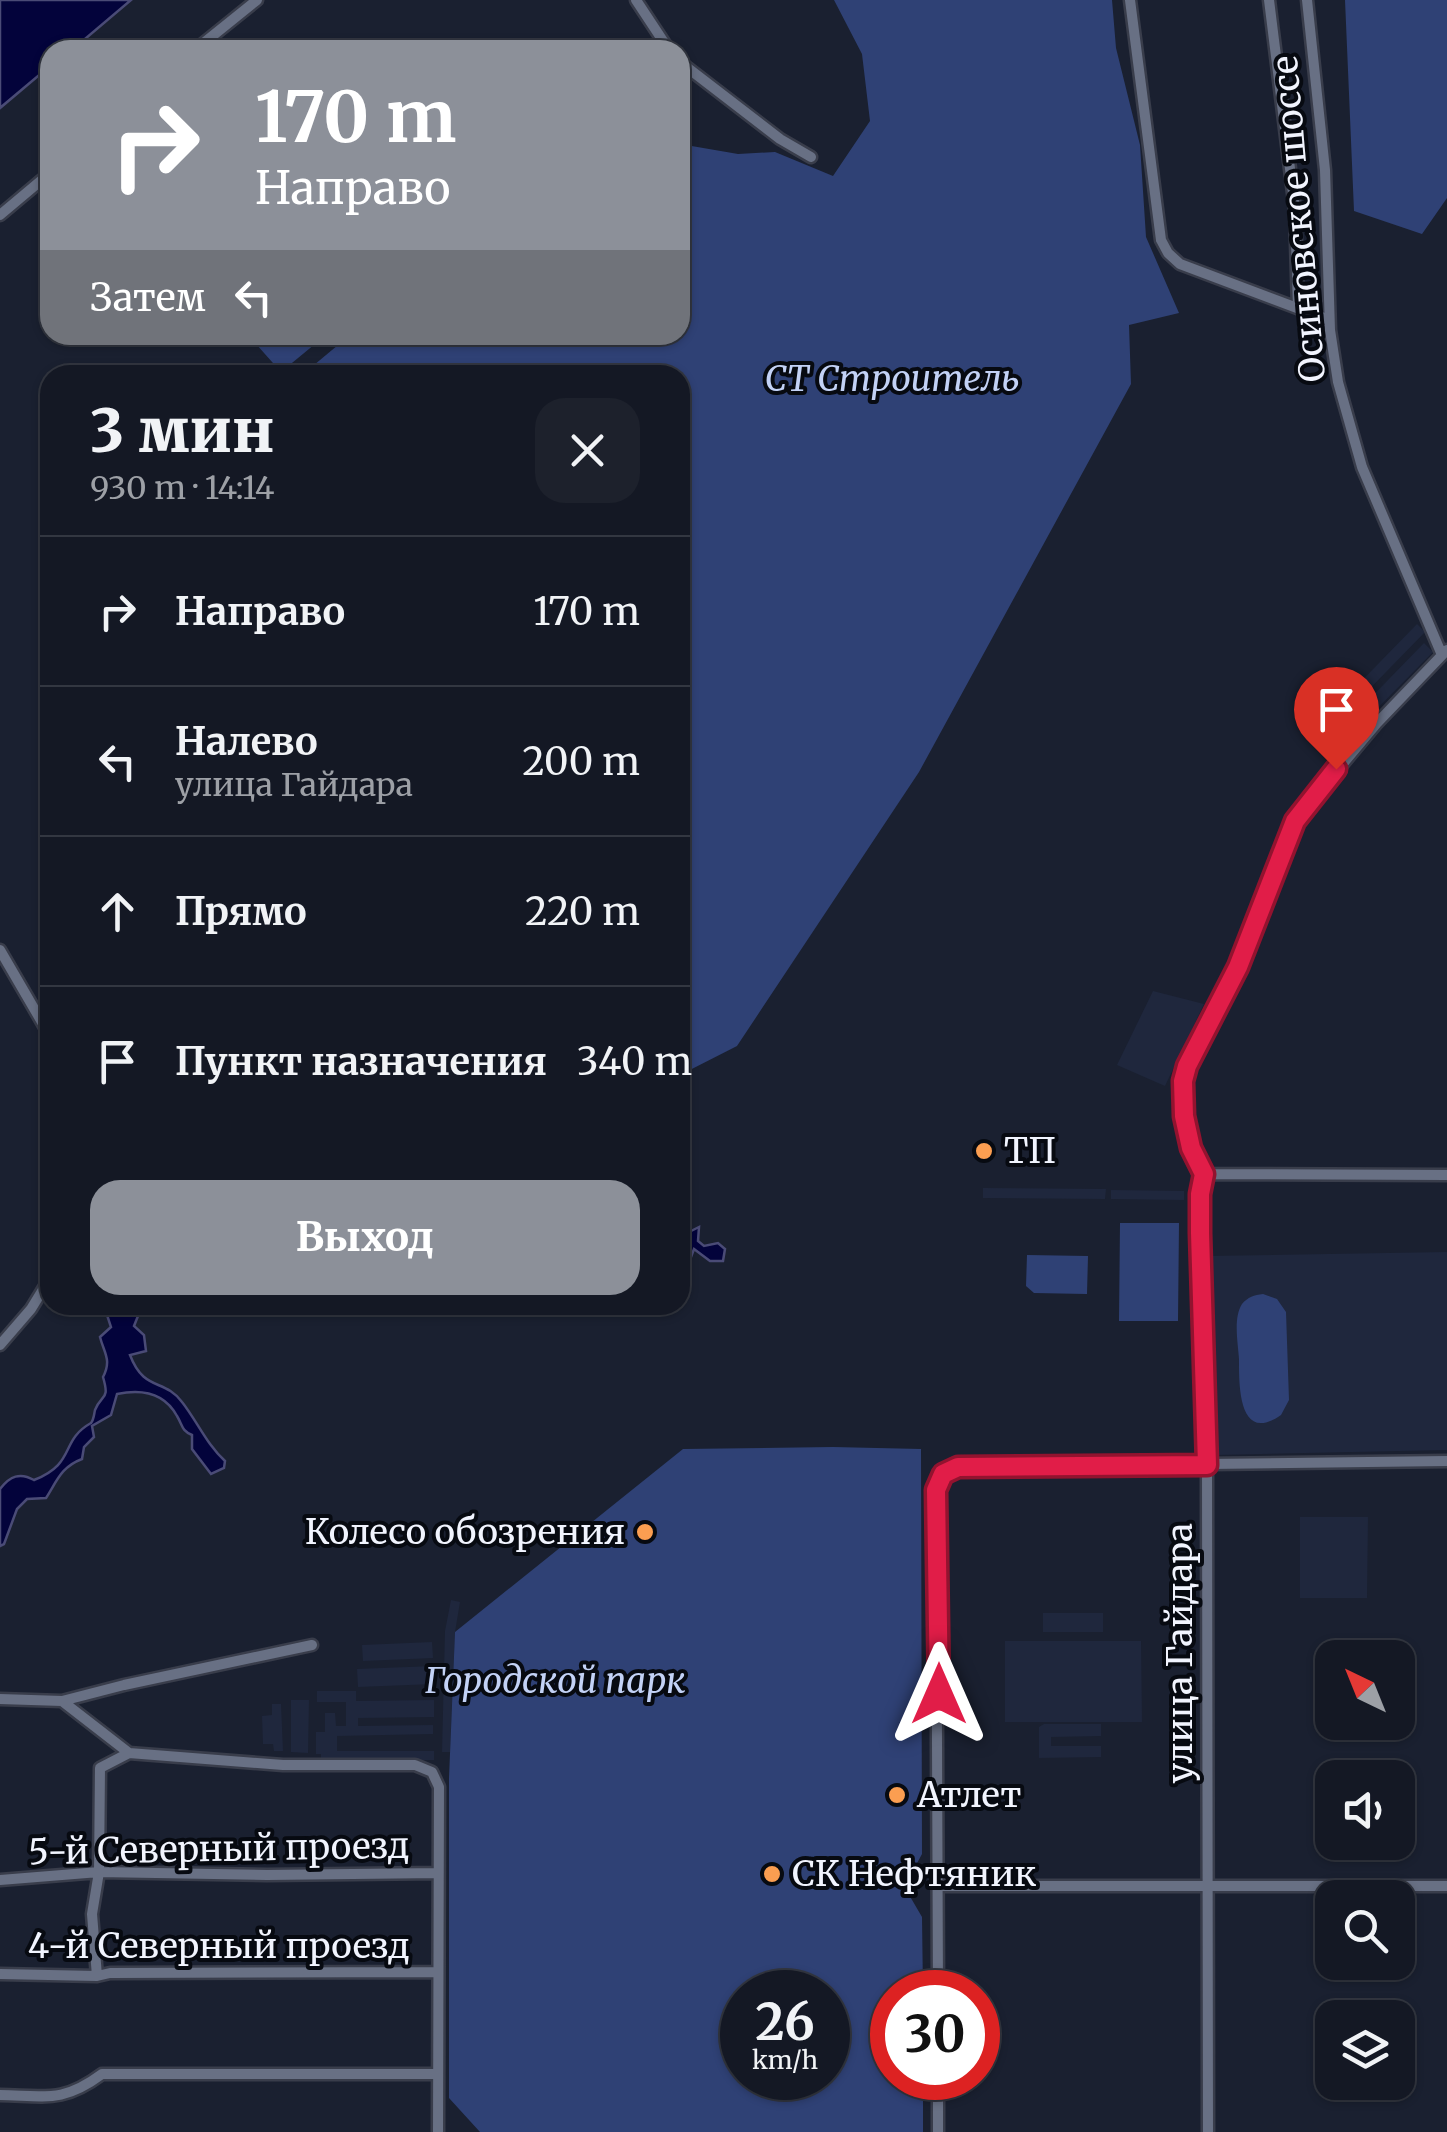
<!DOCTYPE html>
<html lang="ru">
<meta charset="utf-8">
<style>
body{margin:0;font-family:Merriweather,serif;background:#1d212c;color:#f1f3f6;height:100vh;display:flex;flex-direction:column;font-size:38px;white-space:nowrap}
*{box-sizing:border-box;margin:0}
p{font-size:32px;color:#9da0a6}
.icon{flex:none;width:55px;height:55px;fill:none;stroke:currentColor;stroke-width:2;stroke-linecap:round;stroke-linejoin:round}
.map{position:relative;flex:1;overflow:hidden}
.details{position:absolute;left:40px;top:365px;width:650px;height:950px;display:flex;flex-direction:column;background:#141824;border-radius:30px;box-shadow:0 2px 8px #0004,0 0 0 2px #333741}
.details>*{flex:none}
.top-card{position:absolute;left:40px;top:40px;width:650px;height:305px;border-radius:30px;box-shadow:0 2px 8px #0004,0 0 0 2px #333741;background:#8c9099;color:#fff;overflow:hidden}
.needle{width:65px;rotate:317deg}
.buttons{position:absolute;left:1315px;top:1640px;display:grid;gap:20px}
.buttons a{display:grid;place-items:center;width:100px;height:100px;border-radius:20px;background:#141824;box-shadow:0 2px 8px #0004,0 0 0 2px #333741;font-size:50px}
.speed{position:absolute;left:720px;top:1970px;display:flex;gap:20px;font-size:50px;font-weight:700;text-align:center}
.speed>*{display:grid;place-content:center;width:130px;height:130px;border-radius:50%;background:#141824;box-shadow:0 2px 8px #0004,0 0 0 2px #333741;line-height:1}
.speed small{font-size:25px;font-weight:400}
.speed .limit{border:15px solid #d22;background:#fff;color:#111}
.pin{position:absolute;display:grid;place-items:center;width:85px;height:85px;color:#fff;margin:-102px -42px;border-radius:50% 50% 50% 0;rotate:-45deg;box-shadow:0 0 10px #0007}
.pin .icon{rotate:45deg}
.me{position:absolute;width:110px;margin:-55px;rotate:0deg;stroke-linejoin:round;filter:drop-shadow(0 0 8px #0008)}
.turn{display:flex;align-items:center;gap:35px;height:210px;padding:0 50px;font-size:45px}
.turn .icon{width:130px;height:130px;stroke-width:2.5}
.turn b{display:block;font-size:70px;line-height:85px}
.then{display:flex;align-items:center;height:95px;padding:0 50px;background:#0003;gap:20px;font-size:38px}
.round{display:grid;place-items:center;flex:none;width:105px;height:105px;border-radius:30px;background:#1d212c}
.headline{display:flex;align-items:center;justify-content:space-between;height:170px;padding:0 50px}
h1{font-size:60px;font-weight:800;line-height:75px}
.button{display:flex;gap:20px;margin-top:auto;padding:20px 50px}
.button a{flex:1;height:115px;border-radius:30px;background:#8c9099;color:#fff;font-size:40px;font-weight:800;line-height:115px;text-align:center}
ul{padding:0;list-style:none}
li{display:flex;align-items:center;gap:30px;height:150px;padding:0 50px;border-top:2px solid #333741}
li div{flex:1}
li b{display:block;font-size:38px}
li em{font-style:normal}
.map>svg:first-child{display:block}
.built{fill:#1f273d}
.green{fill:#2f4175;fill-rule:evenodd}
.water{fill:#03033b;stroke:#4a4b76;stroke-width:2.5}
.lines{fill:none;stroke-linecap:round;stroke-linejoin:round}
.minor-casing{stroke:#393d4b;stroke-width:15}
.minor{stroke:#687084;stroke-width:10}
.route-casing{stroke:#92132f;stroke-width:25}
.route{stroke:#e11d48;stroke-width:18}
.poi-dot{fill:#fb9e51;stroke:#070a11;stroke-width:4}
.labels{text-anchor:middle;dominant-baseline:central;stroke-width:8;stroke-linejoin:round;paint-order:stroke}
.street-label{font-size:35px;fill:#f1f4fe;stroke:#070a11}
.park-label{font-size:35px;font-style:italic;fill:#c3d2f6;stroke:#070a11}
.poi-label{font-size:35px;fill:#f1f4fe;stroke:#070a11;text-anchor:start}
</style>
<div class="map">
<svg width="1447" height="2132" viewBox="0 0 1447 2132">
<rect width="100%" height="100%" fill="#1a2030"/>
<path class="built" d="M 1417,624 L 1425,632 L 1349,710 L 1341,702 Z
M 1424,643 L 1433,652 L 1362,724 L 1353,716 Z
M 1153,991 L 1204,1004 L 1165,1086 L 1117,1065 Z
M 983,1188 L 1106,1189 L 1105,1199 L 983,1198 Z
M 1111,1190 L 1184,1191 L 1184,1200 L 1111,1199 Z
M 1447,1252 L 1447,1450 L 1216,1455 L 1207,1256 Z
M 1300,1517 L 1368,1517 L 1367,1598 L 1300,1598 Z
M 451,1600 L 460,1602 L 455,1632 L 450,1752 L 442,1752 L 445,1631 Z
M 1043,1613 L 1103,1613 L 1103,1632 L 1043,1632 Z
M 1005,1641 L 1141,1641 L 1142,1722 L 1005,1722 Z
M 432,1642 L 433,1658 L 363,1661 L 362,1645 Z
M 434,1666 L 434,1684 L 358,1687 L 357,1669 Z
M 317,1691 L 356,1691 L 356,1701 L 434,1700 L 434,1717 L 358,1718 L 358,1726 L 433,1725 L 433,1734 L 337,1736 L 337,1751 L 434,1751 L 434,1760 L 321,1760 L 321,1754 L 316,1754 L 316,1732 L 325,1732 L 325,1713 L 335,1713 L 336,1726 L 346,1726 L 346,1702 L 317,1702 Z
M 291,1700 L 309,1700 L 308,1753 L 291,1752 Z
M 272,1704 L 281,1704 L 283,1751 L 274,1751 L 273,1744 L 263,1744 L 262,1716 L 272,1715 Z
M 1044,1724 L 1101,1724 L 1101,1736 L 1051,1737 L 1051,1746 L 1101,1746 L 1101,1757 L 1039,1758 L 1039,1727 Z"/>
<path class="green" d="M 834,0 L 1112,0 L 1116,48 L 1140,145 L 1146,237 L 1179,313 L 1129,325 L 1131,384 L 919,772 L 737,1046 L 680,1075 L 680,375 L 302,375 L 350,335 L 680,335 L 680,144 L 738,154 L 775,152 L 833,176 L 870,121 L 862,54 Z
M 1345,0 L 1447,0 L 1447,198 L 1422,234 L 1354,211 Z
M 248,335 L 326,335 L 281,372 Z
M 1120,1223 L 1179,1223 L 1178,1321 L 1119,1321 Z
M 1027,1255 L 1088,1256 L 1087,1294 L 1034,1293 L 1026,1286 Z
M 1263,1294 L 1277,1299 L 1286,1312 L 1289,1400 L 1281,1415 C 1238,1445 1239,1384 1239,1359 C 1238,1343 1233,1318 1242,1304 C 1248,1297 1254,1295 1263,1294 Z
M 833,1447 L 921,1449 L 922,1854 L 908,1880 L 908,1893 L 922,1917 L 923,1992 L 892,1992 L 892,2078 L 923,2078 L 923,2132 L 480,2132 L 449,2098 L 449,1778 L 455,1632 L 683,1449 ZM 742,1992 L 828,1992 L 828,2078 L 742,2078 Z"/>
<path class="water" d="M 0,0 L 131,0 L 72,50 L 50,50 L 50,66 L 0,108 Z
M 699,1227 L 698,1241 L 704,1246 L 718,1243 L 725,1249 L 723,1261 L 710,1261 L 694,1249 L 685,1273 L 680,1275 L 691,1231 Z
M 111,1305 L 137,1305 L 131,1310 L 138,1316 L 134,1326 L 144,1335 L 146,1351 L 130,1355 C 144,1392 164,1378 182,1402 C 197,1421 207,1445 225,1461 L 224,1468 L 211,1474 L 192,1449 L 192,1435 C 181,1430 183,1426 177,1416 C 164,1392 141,1389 117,1394 L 111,1415 L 92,1426 L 94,1437 L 84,1447 L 82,1459 C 61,1467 57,1481 46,1498 L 27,1499 L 17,1509 L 4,1544 L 0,1546 L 0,1489 C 10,1476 20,1472 34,1480 C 77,1463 59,1441 91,1423 C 94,1419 94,1414 95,1410 C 102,1393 110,1401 103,1377 C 112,1360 104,1353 100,1337 L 111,1327 L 107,1315 Z"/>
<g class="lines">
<g class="minor-casing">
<path id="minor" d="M 636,0 L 669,50
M 1130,0 L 1161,240 L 1168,253 L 1180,264 L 1329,320
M 1269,0 L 1295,209 L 1298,308
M 1307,0 L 1325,170 L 1330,330 L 1338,382 L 1362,467 L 1442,655
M 195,50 L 257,0
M 680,62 L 780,139 L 811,157
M 0,215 L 50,173
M 0,950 L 50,1036
M 1204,1174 L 1199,1194 L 1207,1465 L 1208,2132
M 1204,1174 C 1187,1139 1178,1105 1187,1065 L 1238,967 L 1295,821 L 1377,723 L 1447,650
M 1204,1174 L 1447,1175
M 0,1345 L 31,1309 L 50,1278
M 0,1699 L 62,1701 L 129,1753
M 62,1701 L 124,1685 L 312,1645
M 0,1880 L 99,1872 L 267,1875 L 438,1873
M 938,1886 L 1447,1886
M 0,1974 L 97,1976 L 110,1973 L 438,1972
M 97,1976 L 92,1914 L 99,1872 L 100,1768 L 129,1753 L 283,1765 L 415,1765 L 432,1772 L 439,1787 L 438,2132
M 938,1992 L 936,1490 L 943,1474 L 958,1467 L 1447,1461
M 938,2078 L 938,2132
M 0,2095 C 46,2096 63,2103 102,2074 L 438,2074"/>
</g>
<use href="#minor" class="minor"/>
</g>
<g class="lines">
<g class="route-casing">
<path id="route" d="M 939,1694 L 936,1490 L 943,1474 L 958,1467 L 1207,1465 L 1200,1233 L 1200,1194 L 1204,1174 L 1191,1148 L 1184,1116 L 1183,1081 L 1187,1066 L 1238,967 L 1295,821 L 1336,769"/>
</g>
<use href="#route" class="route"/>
</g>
<g class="poi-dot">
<circle cx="984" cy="1151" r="10"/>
<circle cx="645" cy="1532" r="10"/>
<circle cx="897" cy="1795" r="10"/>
<circle cx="772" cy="1874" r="10"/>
</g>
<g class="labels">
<g class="street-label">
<text transform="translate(1299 219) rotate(-95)">Осиновское шоссе</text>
<text transform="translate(1180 1653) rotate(-90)">улица Гайдара</text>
<text transform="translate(219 1849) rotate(-1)">5-й Северный проезд</text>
<text x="219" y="1946">4-й Северный проезд</text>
</g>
<g class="park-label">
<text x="892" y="379">СТ Строитель</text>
<text x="555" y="1681">Городской парк</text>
</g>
<g class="poi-label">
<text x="1004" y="1151">ТП</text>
<text x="625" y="1532" text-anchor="end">Колесо обозрения</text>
<text x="917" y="1795">Атлет</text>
<text x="792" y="1874">СК Нефтяник</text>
</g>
</g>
</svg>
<div class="buttons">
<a><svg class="needle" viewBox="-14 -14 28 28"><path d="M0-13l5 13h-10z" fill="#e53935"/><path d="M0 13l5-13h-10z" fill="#9da0a6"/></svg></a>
<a><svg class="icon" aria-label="sound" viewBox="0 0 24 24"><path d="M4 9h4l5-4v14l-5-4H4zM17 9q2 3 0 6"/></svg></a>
<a><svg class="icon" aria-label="search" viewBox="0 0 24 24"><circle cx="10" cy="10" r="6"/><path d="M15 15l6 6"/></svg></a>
<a><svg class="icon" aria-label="layers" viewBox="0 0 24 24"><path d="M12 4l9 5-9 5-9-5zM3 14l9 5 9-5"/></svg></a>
</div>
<div class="speed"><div>26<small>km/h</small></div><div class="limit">30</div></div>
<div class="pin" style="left:1336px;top:769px;background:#d93025"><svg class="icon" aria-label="arrive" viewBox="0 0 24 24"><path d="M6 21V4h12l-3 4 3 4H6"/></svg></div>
<svg class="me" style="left:939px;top:1694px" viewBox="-20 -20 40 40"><path d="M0-17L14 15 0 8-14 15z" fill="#e11d48" stroke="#fff" stroke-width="4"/></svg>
<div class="top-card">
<div class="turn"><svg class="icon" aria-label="right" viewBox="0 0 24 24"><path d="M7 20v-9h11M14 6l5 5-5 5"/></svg><div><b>170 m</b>Направо</div></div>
<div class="then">Затем<svg class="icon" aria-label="left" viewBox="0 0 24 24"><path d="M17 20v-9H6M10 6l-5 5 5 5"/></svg></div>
</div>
<section class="details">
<div class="headline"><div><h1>3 мин</h1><p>930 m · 14:14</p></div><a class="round"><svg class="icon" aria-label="close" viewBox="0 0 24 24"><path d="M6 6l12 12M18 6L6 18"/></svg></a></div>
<ul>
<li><svg class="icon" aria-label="right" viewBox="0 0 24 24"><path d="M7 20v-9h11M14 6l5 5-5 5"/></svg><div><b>Направо</b></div><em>170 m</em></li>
<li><svg class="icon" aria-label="left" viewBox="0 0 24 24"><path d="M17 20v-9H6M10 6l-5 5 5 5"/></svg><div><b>Налево</b><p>улица Гайдара</p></div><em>200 m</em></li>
<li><svg class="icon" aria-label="ahead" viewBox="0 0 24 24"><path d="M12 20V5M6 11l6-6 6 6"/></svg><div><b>Прямо</b></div><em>220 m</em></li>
<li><svg class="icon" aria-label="arrive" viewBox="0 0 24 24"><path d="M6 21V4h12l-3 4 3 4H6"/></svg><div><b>Пункт назначения</b></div><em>340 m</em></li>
</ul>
<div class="button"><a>Выход</a></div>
</section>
</div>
